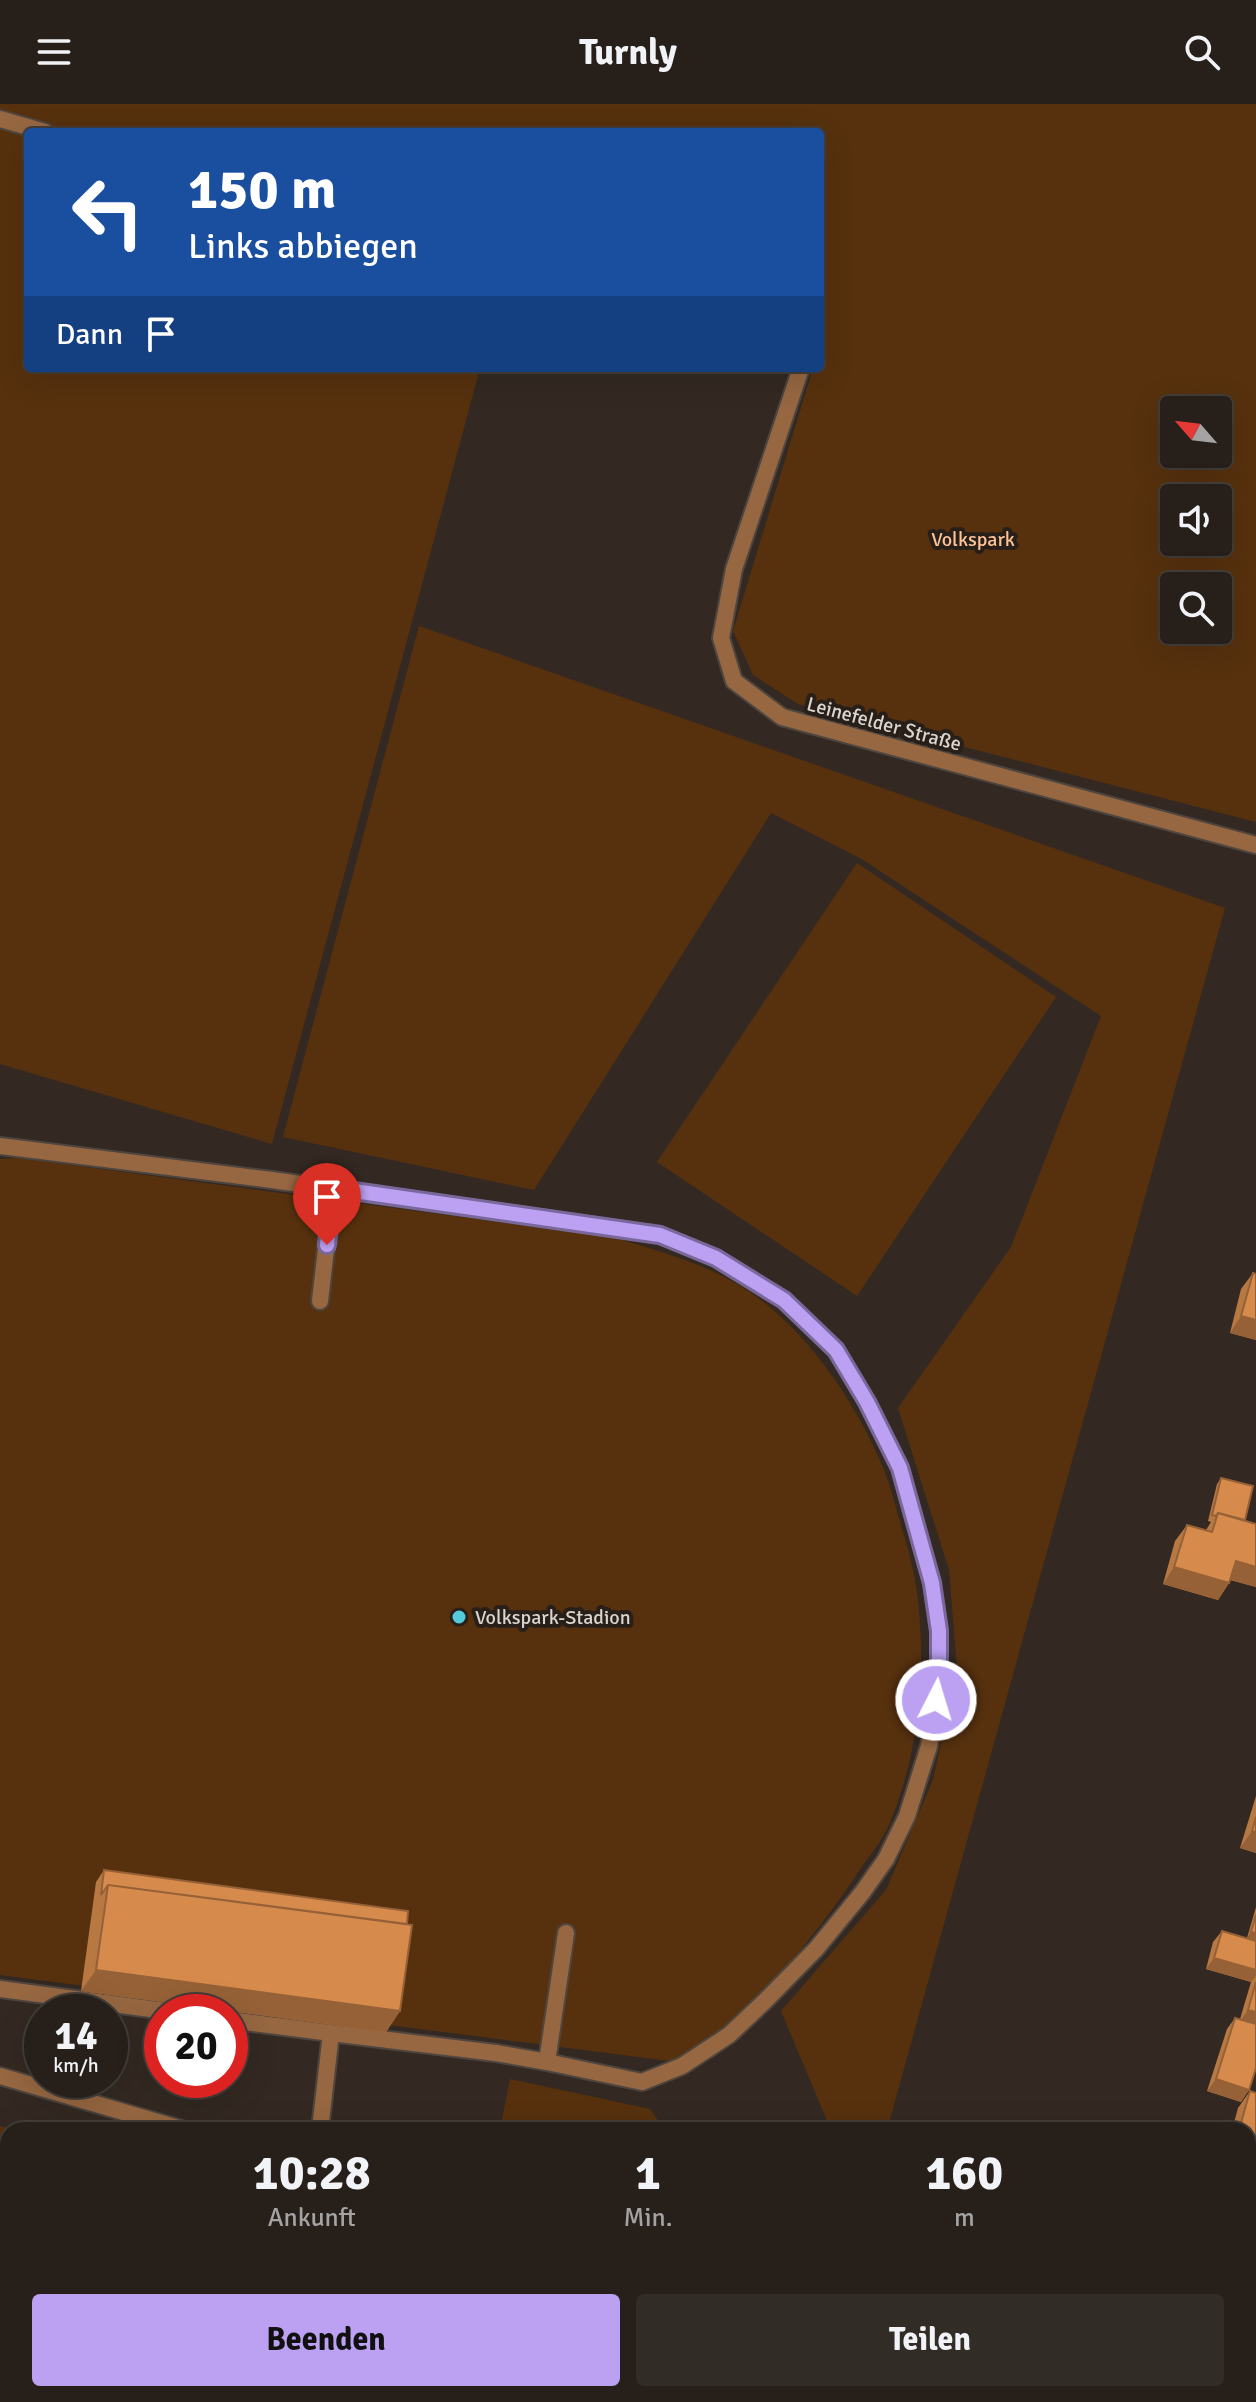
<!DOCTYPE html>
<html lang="de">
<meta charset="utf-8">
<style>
body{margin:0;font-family:Signika,sans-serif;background:#322c27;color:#f1f3f6;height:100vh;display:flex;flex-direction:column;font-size:30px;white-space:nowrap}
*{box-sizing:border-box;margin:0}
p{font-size:26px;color:#a4a2a2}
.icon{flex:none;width:44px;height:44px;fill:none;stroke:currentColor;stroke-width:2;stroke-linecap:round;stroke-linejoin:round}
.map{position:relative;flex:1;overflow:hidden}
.details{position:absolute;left:0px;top:2018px;width:1256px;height:280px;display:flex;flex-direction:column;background:#261f1a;border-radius:24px 24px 0 0;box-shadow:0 8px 32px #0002,0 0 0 2px #423d39}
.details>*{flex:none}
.top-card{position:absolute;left:24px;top:24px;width:800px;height:244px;border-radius:8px;box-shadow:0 8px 32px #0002,0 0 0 2px #423d39;background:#1a4fa0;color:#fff;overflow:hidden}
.needle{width:52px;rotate:298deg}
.controls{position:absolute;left:1160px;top:292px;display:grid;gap:16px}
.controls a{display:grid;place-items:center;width:72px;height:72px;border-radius:8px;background:#261f1a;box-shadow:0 8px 32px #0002,0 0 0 2px #423d39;font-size:40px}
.speed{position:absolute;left:24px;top:1890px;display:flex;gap:16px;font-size:40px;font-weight:700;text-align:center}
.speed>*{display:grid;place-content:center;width:104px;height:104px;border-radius:50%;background:#261f1a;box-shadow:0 8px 32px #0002,0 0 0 2px #423d39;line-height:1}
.speed small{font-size:20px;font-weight:400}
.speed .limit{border:12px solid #d22;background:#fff;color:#111}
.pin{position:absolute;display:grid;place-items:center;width:68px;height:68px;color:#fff;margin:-82px -34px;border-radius:50% 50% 50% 0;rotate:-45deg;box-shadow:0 0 8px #0007}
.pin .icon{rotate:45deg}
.me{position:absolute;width:88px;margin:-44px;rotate:5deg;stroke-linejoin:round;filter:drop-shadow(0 0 6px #0008)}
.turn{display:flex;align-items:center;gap:28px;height:168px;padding:0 32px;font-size:36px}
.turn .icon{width:104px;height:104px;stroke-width:2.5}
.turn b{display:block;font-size:56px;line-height:68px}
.then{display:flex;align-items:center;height:76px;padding:0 32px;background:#0003;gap:16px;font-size:30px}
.eta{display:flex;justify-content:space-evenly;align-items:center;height:136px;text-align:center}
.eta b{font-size:48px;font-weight:700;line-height:56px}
.cta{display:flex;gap:16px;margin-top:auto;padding:16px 32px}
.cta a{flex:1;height:92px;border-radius:8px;background:#bca0f2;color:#111;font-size:32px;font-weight:700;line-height:92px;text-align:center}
.cta a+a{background:#322c27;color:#f1f3f6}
header{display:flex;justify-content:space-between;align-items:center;height:104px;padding:0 32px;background:#261f1a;font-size:36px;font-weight:700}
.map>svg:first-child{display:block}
.built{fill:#3f3025}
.green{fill:#57310e;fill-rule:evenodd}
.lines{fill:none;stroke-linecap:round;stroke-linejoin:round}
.service-casing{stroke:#4e453e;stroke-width:20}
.minor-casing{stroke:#4e453e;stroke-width:20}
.service{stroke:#966741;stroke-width:16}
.minor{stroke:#966741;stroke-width:16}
.wall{fill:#b87842}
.shaded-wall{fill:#966136}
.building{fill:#d68b4d;stroke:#966136;stroke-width:2}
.route-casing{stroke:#7a689d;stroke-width:20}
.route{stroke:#bca0f2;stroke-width:14}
.poi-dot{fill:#53cbdc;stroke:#291f19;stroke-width:3}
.labels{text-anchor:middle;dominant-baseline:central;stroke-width:8;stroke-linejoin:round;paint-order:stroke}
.park-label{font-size:20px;fill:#fec396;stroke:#291f19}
.street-label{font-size:20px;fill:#dbd5d0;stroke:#291f19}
.poi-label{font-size:20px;fill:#dbd5d0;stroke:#291f19;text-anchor:start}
</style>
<header><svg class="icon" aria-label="menu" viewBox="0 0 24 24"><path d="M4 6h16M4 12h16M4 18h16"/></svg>Turnly<svg class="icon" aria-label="search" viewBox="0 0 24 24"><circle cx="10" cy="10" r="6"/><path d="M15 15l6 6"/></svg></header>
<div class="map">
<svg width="1256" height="2298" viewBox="0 0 1256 2298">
<rect width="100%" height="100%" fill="#332922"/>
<path class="built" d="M 70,2290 L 635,2290 L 633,2298 L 68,2298 Z"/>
<path class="green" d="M 0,0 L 1256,0 L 1256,718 L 798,600 L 753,571 L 733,527 L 813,264 L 820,264 L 820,28 L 28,28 L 28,264 L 480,264 L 272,1040 L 0,960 ZM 1174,306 L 1218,306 L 1218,350 L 1174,350 ZM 1174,394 L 1218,394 L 1218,438 L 1174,438 ZM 1174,482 L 1218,482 L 1218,526 L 1174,526 Z
M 419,522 L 1225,804 L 887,2026 L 831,2026 L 781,1907 L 886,1786 L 933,1676 L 957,1565 L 949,1466 L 898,1304 L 1011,1143 L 1101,912 L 860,754 L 771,709 L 534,1086 L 283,1033 Z
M 857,759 L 1056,893 L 857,1192 L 657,1058 Z
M 18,1054 L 612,1133 C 665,1149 716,1162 761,1196 C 815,1238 858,1303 884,1366 C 891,1383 895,1401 900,1418 C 907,1441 914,1465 917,1489 C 927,1564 919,1651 889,1721 C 882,1737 869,1752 859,1767 C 824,1820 775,1881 726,1923 C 711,1936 693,1947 677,1958 L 0,1871 L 0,1055 Z
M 510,1975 L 650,2005 L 664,2026 L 500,2026 Z
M 0,2022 L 13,2026 L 8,2026 L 8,2290 L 53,2290 L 50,2298 L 0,2298 Z"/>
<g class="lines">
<g class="service-casing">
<path id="service" d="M 0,15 L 45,28
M 801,264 L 734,465 L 721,534 L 734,577 L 782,613 L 1256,741
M 0,1042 L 272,1076 L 660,1131 L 716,1154 L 784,1196 L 836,1246 L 867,1298 L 900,1364 L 932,1479 L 939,1527 L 939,1573 L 929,1642 L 907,1712 L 886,1755 L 862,1789 L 816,1845 L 766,1896 L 729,1931 L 682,1962 L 642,1978 L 547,1958
M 320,1197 L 333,1084
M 0,1885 L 173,1908
M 230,1916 L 331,1929
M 320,2026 L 331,1929 L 496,1949 L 547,1958 L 566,1829
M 395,2298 L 397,2290"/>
</g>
<g class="minor-casing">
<path id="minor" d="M 0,1972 L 185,2026
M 1086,2290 L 1113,2298"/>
</g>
<use href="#service" class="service"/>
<use href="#minor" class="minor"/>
</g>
<path class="wall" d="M 1253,1169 L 1256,1170 L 1256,1236 L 1230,1229 L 1241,1185 Z
M 1221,1374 L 1245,1416 L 1256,1420 L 1256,1483 L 1230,1476 L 1229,1479 L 1218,1496 L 1163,1480 L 1175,1437 L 1187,1421 L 1206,1426 L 1211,1418 L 1208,1417 L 1217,1380 Z
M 1256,1692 L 1256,1749 L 1240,1744 Z
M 104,1766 L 407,1820 L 400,1907 L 386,1928 L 81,1887 L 96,1778 Z
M 1256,1803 L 1256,1837 L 1247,1834 Z
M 1222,1827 L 1256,1837 L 1256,1964 L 1249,1986 L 1241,1998 L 1207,1987 L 1227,1925 L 1235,1914 L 1240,1915 L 1251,1878 L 1206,1865 L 1213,1838 Z
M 1250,1987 L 1256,1989 L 1256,2121 L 1248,2118 L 1248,2091 L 1253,2073 L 1248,2026 L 1232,2026 L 1238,2004 Z
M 1256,2155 L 1256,2288 L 1248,2286 L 1248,2172 L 1252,2161 Z
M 95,2290 L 209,2290 L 239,2298 L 93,2298 Z
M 669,2290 L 726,2290 L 723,2298 L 667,2298 Z
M 768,2290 L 831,2290 L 829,2298 L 765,2298 Z"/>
<path class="shaded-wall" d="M 1241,1212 L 1256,1216 L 1256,1236 L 1230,1229 Z
M 1236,1457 L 1256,1463 L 1256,1483 L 1224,1474 Z
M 1174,1463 L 1229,1479 L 1218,1496 L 1163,1480 Z
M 1252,1727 L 1256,1728 L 1256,1749 L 1240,1744 Z
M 1251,1828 L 1256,1829 L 1256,1837 L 1247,1834 Z
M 1214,1854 L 1256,1866 L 1256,1872 L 1251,1878 L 1206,1865 Z
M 96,1866 L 400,1907 L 386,1928 L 81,1887 Z
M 1248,1906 L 1256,1908 L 1256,1922 L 1240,1917 Z
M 1216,1975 L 1249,1986 L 1241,1998 L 1207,1987 Z
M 1248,2051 L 1256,2054 L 1256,2069 L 1253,2073 L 1248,2071 Z
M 1252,2099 L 1256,2100 L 1256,2121 L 1248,2118 L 1248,2105 Z
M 1248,2266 L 1256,2268 L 1256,2288 L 1248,2286 Z"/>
<path class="building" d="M 1253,1169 L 1256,1170 L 1256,1216 L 1241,1212 Z
M 1221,1374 L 1253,1382 L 1245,1416 L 1218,1409 L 1216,1412 L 1212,1411 Z
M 1218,1409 L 1256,1420 L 1256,1463 L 1236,1457 L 1229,1479 L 1174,1463 L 1187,1421 L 1212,1428 Z
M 1256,1713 L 1256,1728 L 1252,1727 Z
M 104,1766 L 408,1807 L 407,1820 L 108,1781 L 101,1791 Z
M 108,1781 L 412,1821 L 400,1907 L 96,1866 Z
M 1256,1811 L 1256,1829 L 1251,1828 Z
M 1222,1827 L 1256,1837 L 1256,1866 L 1214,1854 Z
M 1256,1878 L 1256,1908 L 1248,1906 Z
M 1235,1914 L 1256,1920 L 1256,1964 L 1249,1986 L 1216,1975 Z
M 1250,1987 L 1256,1989 L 1256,2054 L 1248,2051 L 1248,2026 L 1239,2026 Z
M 1256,2087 L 1256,2100 L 1252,2099 Z
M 1248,2172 L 1256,2174 L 1256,2268 L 1248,2266 Z
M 102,2290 L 209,2290 L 239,2298 L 100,2298 Z
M 674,2290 L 726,2290 L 723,2298 L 675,2298 L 672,2297 Z
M 772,2290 L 831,2290 L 829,2298 L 770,2298 Z"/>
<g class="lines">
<g class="route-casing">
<path id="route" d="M 327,1141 L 333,1084 L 660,1131 L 716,1154 L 784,1196 L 836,1246 L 867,1298 L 900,1364 L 932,1479 L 939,1527 L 939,1573 L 936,1596"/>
</g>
<use href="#route" class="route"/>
</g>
<circle class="poi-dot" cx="459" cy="1513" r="8"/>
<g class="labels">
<g class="park-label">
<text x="973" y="435">Volkspark</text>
</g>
<g class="street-label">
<text transform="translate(884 620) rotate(15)">Leinefelder Straße</text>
</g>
<g class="poi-label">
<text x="475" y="1513">Volkspark-Stadion</text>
</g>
</g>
</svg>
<div class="controls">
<a><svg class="needle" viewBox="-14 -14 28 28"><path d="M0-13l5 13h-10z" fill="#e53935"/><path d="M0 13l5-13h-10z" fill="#a4a2a2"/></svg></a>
<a><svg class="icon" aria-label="sound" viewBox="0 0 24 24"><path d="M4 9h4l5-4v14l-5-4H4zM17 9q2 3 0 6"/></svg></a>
<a><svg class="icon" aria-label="search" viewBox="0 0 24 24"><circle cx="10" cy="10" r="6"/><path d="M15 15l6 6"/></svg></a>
</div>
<div class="speed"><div>14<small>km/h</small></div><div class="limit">20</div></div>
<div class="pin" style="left:327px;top:1141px;background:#d93025"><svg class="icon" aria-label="arrive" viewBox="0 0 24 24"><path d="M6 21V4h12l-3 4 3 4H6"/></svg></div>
<svg class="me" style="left:936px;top:1596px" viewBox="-20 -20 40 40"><circle r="17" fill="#bca0f2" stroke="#fff" stroke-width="3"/><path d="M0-11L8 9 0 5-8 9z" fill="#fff"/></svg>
<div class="top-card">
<div class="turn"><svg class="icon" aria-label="left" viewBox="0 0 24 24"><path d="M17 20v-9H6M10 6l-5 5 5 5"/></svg><div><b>150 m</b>Links abbiegen</div></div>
<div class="then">Dann<svg class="icon" aria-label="arrive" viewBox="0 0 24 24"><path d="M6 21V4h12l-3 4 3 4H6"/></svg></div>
</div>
<section class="details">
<div class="eta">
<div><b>10:28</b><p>Ankunft</p></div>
<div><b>1</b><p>Min.</p></div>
<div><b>160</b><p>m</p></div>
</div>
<div class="cta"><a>Beenden</a><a>Teilen</a></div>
</section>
</div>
